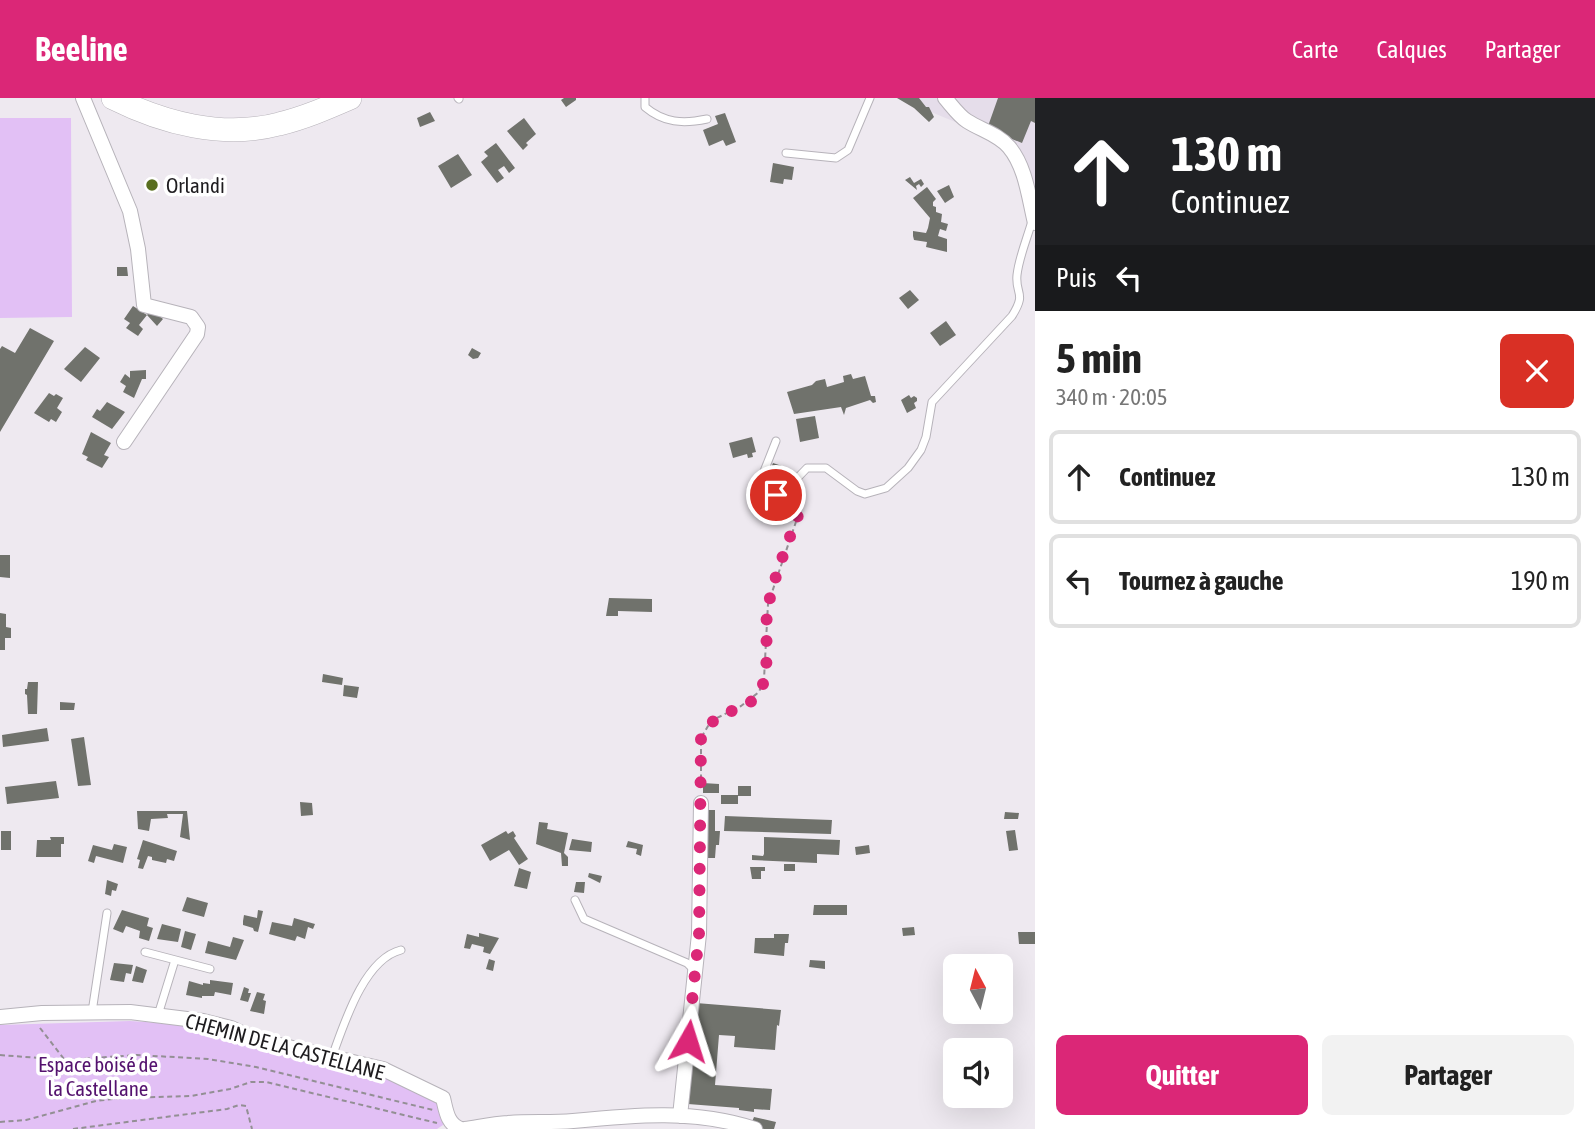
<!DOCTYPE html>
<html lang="fr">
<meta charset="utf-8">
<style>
body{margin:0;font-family:"Asap Condensed",sans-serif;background:#f2f2f2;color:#222;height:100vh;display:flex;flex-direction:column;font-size:26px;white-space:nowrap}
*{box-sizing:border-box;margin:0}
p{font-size:23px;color:#767676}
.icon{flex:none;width:38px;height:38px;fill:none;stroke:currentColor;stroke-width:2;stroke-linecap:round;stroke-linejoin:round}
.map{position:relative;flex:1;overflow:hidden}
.sheet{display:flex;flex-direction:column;background:#fff;width:560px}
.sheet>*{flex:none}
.top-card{background:#202124;color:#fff;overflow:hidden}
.needle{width:46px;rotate:353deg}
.buttons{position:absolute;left:943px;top:856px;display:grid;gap:14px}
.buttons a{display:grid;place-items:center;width:70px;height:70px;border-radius:10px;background:#fff;box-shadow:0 7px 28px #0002;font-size:35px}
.pin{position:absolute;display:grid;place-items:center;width:60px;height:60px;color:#fff;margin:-30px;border:4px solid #fff;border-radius:50%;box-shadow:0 2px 7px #0007}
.me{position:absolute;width:77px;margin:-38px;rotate:6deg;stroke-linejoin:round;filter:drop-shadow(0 0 5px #0008)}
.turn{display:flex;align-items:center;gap:24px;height:147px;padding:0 21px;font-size:32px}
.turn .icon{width:91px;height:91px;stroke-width:2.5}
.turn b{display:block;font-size:49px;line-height:60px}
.then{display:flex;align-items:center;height:66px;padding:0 21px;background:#0003;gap:14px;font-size:26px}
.round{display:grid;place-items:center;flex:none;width:74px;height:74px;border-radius:10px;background:#f2f2f2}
.head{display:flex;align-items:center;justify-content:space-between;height:119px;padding:0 21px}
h1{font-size:42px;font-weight:700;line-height:52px}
.action{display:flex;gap:14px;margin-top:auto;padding:14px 21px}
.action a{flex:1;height:80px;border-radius:10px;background:#db2777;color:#fff;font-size:28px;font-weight:700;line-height:80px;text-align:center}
.action a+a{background:#f2f2f2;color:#222}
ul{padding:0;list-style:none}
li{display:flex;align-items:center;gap:21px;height:94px;margin:0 14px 10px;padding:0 7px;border:4px solid #e0e0e0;border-radius:10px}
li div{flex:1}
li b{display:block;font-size:26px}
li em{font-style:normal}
header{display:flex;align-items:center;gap:42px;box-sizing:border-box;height:98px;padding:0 35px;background:#db2777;color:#fff}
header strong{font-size:33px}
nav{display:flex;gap:38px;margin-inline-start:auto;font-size:24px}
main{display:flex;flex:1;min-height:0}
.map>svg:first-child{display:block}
.built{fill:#e5ddea}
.green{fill:#e2c0f5}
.building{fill:#70726c}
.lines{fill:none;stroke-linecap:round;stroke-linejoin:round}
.lane-casing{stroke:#b7b3ba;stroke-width:9}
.street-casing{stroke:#b7b3ba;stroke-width:16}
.primary-casing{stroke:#b7b3ba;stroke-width:24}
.path{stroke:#938f94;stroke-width:2;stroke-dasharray:5 3.5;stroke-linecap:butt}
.lane{stroke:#fff;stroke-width:7}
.street{stroke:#fff;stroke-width:14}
.primary{stroke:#fff;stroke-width:23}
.route{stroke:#db2777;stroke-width:12;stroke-dasharray:0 21.6}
.poi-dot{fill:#596f1f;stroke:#fff;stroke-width:2.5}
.labels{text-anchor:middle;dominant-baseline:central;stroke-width:7;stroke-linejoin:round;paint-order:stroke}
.poi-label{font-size:21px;fill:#1e1c1f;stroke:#fff;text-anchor:start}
.street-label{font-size:21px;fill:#1e1c1f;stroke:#fff}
.park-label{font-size:21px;fill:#54126e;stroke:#fff}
</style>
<header>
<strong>Beeline</strong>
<nav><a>Carte</a><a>Calques</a><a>Partager</a></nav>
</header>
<main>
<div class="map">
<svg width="1035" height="1031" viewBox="0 0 1035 1031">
<rect width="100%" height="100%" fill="#eee9f0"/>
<path class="built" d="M 897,0 L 1035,0 L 1035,95 L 1016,49 Z"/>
<path class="green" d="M 0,20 L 71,20 L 72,219 L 0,220 Z
M 130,923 C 213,927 297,948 375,976 C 397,983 420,989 440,1000 L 443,1027 L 437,1031 L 0,1031 L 0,927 Z"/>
<path class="building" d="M 564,0 L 576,0 L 576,2 L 566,9 L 561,2 Z
M 897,0 L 919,0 L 926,9 L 929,9 L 934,19 L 929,24 L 914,10 Z
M 998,0 L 1035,0 L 1035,25 L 1031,23 L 1022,45 L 987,31 Z
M 430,14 L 435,23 L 420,29 L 417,20 Z
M 725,15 L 736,44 L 726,48 L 723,42 L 709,48 L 703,32 L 718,26 L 715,18 Z
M 524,20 L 536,36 L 526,45 L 528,47 L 523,52 L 507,33 Z
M 496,45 L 515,70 L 509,75 L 504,68 L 498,72 L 504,80 L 497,85 L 481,64 L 488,58 L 484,54 Z
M 458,56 L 472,77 L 451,90 L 438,68 Z
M 773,65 L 794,69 L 792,82 L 784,81 L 783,86 L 770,84 Z
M 910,79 L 914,85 L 921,81 L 924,86 L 921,89 L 919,86 L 916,88 L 917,92 L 905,82 Z
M 949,87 L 954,99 L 945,105 L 937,93 Z
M 927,89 L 936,101 L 933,104 L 933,108 L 936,109 L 936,114 L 942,116 L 941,124 L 948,126 L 946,133 L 940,131 L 938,138 L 947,141 L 947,154 L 926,149 L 927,144 L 914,142 L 913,138 L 913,133 L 926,135 L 928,130 L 930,120 L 913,100 Z
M 117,169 L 127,169 L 128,178 L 117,178 Z
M 910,192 L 919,202 L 908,211 L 899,200 Z
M 133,208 L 147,217 L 139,227 L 143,231 L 138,238 L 126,230 L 130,225 L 124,221 Z
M 152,211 L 163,221 L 157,228 L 147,217 Z
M 946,223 L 956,237 L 940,248 L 930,235 Z
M 30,230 L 54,243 L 0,334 L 0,251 L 2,248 L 15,255 Z
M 85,249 L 100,260 L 81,284 L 64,271 Z
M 472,250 L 481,255 L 478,260 L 473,261 L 468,257 Z
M 146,272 L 146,281 L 142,281 L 134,300 L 123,294 L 126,288 L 120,284 L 125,276 L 130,280 L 130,273 Z
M 851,276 L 853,281 L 865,278 L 871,298 L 875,298 L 876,304 L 873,305 L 870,302 L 846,310 L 844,317 L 841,309 L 794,316 L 787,294 L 812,287 L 816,283 L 825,281 L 827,289 L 844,284 L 843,278 Z
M 49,295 L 54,298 L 56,296 L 63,300 L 57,310 L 62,314 L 56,324 L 51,321 L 49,324 L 34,315 Z
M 909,297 L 911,300 L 914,298 L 917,300 L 917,303 L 914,305 L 916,310 L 907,315 L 901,302 Z
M 107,304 L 125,314 L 112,331 L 92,319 L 97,311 L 100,313 Z
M 815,318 L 819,340 L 800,344 L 796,321 Z
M 91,334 L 111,345 L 104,357 L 109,359 L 102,370 L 86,362 L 88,359 L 82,356 Z
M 752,339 L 756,354 L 752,355 L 753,359 L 748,360 L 747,356 L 733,360 L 729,345 Z
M 773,365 L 782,368 L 775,393 L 763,390 Z
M 0,457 L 10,457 L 10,480 L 0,479 Z
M 609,500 L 652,501 L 652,514 L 618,513 L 618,518 L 606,518 Z
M 0,515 L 6,516 L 6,529 L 11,530 L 11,540 L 5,540 L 5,552 L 0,552 Z
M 323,576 L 343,580 L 342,587 L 322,584 Z
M 28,584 L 38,584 L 37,616 L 28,616 L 27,597 L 25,596 L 25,591 L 27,591 Z
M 344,587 L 359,589 L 357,600 L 343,598 Z
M 60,604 L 75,605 L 74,612 L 60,612 Z
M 47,630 L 49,643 L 3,649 L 2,637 Z
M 84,639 L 91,687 L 78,688 L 71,641 Z
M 56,683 L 59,700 L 7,706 L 5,689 Z
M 703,685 L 719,686 L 719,695 L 703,695 Z
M 738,688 L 751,688 L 751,698 L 738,698 L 738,706 L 721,706 L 721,697 L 738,697 Z
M 300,704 L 312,705 L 313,717 L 301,718 Z
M 705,712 L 715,712 L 715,733 L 720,733 L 719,747 L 716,747 L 715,760 L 702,760 Z
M 137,713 L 187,713 L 190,742 L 180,739 L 183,716 L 167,716 L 168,720 L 151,721 L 149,733 L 138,731 Z
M 1005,714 L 1019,715 L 1018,721 L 1004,721 Z
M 725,718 L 832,722 L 831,736 L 724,733 Z
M 539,724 L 548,725 L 547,731 L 568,735 L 564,755 L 568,759 L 568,768 L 562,768 L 561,755 L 536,746 Z
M 1015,732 L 1018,752 L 1009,753 L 1006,733 Z
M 1,733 L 11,733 L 11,752 L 1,752 Z
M 506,733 L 508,736 L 513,733 L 516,738 L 514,740 L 528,761 L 519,767 L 509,752 L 490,763 L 481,747 Z
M 50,739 L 64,739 L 64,746 L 61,746 L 61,759 L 36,759 L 37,742 L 51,742 Z
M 764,739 L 840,742 L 839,757 L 817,756 L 817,765 L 752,762 L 752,757 L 763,758 L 764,756 Z
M 572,741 L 592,744 L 591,754 L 569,752 Z
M 143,742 L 177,753 L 174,763 L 167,761 L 166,765 L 152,762 L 152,759 L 148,758 L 143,771 L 138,770 L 140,762 L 137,761 Z
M 628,743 L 643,747 L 641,758 L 636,756 L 637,751 L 626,749 Z
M 114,746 L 127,749 L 123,765 L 96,758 L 94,765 L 88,763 L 93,747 L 112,752 Z
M 869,747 L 870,755 L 856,757 L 855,749 Z
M 784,766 L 795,766 L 795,773 L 784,773 Z
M 750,769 L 765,769 L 765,773 L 761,773 L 761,781 L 752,781 Z
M 519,770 L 531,774 L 527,791 L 514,788 Z
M 589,775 L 602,778 L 600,785 L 588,779 Z
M 107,782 L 118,786 L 116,793 L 112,792 L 111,798 L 105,796 Z
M 576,784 L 585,784 L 584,795 L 574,794 Z
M 187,799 L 208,805 L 204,819 L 182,813 Z
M 814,807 L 847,807 L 847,817 L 813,817 Z
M 122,812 L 149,820 L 147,828 L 153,830 L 149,843 L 139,840 L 140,833 L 126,828 L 123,835 L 113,831 Z
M 258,812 L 263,813 L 258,834 L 254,833 L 253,830 L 243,827 L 243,823 L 244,817 L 257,820 Z
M 294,820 L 315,826 L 313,831 L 308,829 L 305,841 L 297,838 L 295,843 L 269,836 L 272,824 L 292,828 Z
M 162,826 L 181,831 L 178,844 L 157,841 Z
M 914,829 L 915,837 L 903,838 L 902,830 Z
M 185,833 L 196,836 L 191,852 L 181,849 Z
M 1018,834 L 1035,834 L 1035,846 L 1019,846 Z
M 479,835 L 499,840 L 490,856 L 483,854 L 484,849 L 472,846 L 470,851 L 464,850 L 467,836 L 479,839 Z
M 774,836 L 789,836 L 788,845 L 785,845 L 784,858 L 754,855 L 755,840 L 774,840 Z
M 233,839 L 244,842 L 236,862 L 205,855 L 208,843 L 230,849 Z
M 489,861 L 495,863 L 493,873 L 486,871 Z
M 810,862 L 825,863 L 825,871 L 809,869 Z
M 114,865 L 133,867 L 131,876 L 126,875 L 124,884 L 110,882 Z
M 136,868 L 147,872 L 143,885 L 132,883 Z
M 210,882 L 233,885 L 231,897 L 215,894 L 214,898 L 202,898 L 202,900 L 186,897 L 189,883 L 203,887 L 203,885 L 210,886 Z
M 244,889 L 249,891 L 248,895 L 251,895 L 248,904 L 240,902 Z
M 257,894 L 265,896 L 263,902 L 266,903 L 264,916 L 250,913 Z
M 696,905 L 781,912 L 779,928 L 777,927 L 775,952 L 734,949 L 735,938 L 719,937 L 715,987 L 772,991 L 770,1012 L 754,1011 L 754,1014 L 739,1012 L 739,1010 L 688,1006 Z
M 754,1019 L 776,1024 L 774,1031 L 764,1031 L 751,1026 Z"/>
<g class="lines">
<g class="lane-casing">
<path id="lane" d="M 458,0 L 459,1
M 645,0 L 645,9 C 664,25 683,26 707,21
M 786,55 L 836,60 L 848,52 L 870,0
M 776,343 L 759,386 L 767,397 L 782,396 L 807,370 L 826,370 L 857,393 L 865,396 L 886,390 L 908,370 L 921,352 L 926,339 L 932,304 L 1012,218 C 1027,194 1015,197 1017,177 C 1019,159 1027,141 1032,123
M 575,802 L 584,821 L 687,865 L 694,872
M 145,854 L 210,871
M 92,914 L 107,815
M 158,917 L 175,862
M 332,959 C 344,926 364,861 401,852"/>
</g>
<g class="street-casing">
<path id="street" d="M 83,0 L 130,113 L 138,151 L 144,207 L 191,219 L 198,229 L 197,236 L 124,344
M 945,0 C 952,8 959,18 967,23 C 981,32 998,36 1009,49 C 1026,69 1029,101 1035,125
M 0,919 L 42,915 L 130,914 L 203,923 L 231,930 L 254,941 L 383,971 L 443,1000 C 446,1012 447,1026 461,1031
M 680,1018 L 699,836 L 701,705
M 465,1031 C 479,1029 493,1026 508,1025 C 529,1023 551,1025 573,1023 C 634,1017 695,1011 755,1031"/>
</g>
<g class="primary-casing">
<path id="primary" d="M 113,0 C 163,25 223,41 279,26 C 304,20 327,10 350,0"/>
</g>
<path class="path" d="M 701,690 L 701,640 L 711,623 L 741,608 L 759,594 L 764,581 L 768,506 L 800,412 L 799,406 L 794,399
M 40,930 L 64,961
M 0,957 L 65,962 L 137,957 L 208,961 L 256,969 L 433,1012
M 0,1024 L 26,1022 L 96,1003 L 120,1000 L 191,998 L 230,991 L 251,984 L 266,984 L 437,1025
M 73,1031 L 227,1011 L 239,1007 L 246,1008 L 252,1031"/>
<use href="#lane" class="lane"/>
<use href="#street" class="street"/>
<use href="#primary" class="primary"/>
</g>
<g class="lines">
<path class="route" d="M 688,943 L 699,836 L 701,640 C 715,608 745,617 759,595 C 773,572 762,530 769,504 C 776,473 789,442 800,412 L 799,406 L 786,391 L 776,397"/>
</g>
<circle class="poi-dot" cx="152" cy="87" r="7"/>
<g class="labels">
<g class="poi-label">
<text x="166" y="87">Orlandi</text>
</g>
<g class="street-label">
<text transform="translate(285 948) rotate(15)">CHEMIN DE LA CASTELLANE</text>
</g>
<g class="park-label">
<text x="98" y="966">Espace boisé de<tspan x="98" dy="24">la Castellane</tspan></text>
</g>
</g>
</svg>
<div class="buttons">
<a><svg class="needle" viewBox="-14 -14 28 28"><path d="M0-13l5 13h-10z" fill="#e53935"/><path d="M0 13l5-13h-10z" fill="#767676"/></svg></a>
<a><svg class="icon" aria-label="sound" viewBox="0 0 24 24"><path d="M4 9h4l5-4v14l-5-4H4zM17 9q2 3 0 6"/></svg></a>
</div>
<div class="pin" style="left:776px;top:397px;background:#d93025"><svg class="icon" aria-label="arrive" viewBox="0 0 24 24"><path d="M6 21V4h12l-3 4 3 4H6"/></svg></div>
<svg class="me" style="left:688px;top:943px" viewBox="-20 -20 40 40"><path d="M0-17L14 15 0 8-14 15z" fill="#db2777" stroke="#fff" stroke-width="4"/></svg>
</div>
<section class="sheet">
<div class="top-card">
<div class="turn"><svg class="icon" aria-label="ahead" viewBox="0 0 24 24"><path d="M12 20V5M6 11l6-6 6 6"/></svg><div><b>130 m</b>Continuez</div></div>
<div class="then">Puis<svg class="icon" aria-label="left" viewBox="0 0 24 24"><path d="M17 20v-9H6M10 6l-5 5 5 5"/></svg></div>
</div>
<div class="head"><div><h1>5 min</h1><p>340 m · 20:05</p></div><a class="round" style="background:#d93025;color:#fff"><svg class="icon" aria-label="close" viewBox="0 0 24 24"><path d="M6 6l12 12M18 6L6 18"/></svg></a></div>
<ul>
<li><svg class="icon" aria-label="ahead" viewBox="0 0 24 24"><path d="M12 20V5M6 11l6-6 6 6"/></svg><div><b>Continuez</b></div><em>130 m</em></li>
<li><svg class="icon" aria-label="left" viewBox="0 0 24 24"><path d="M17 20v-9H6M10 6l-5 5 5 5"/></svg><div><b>Tournez à gauche</b></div><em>190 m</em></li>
</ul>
<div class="action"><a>Quitter</a><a>Partager</a></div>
</section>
</main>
